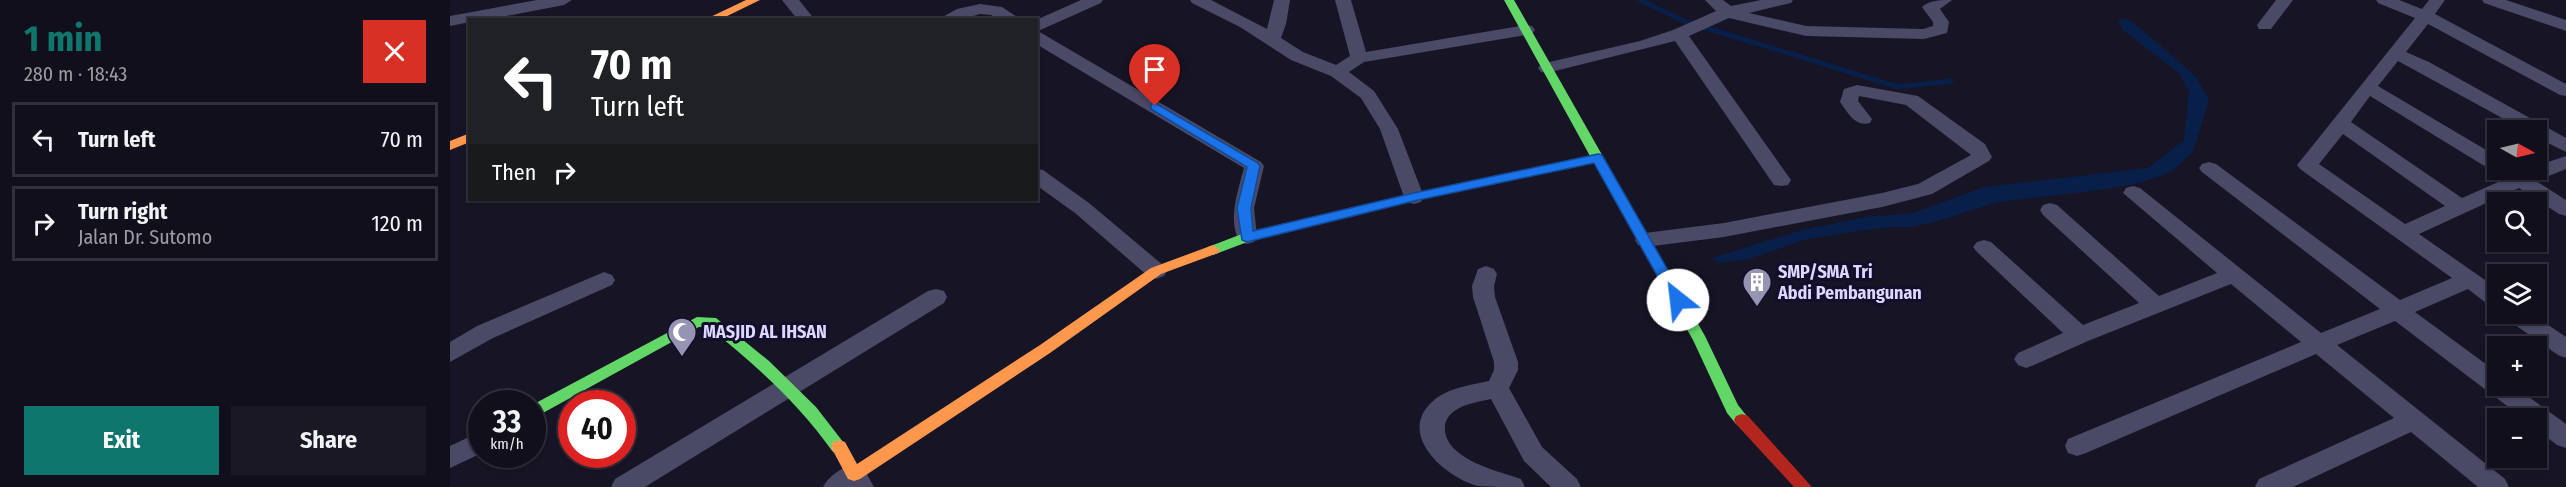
<!DOCTYPE html>
<meta charset="utf-8">
<style>
body{margin:0;font-family:"Fira Sans Condensed",sans-serif;background:#1a1825;color:#f1f3f6;height:100vh;display:flex;flex-direction:column;font-size:22px;white-space:nowrap}
*{box-sizing:border-box;margin:0}
p{font-size:20px;color:#9c9ca3}
.icon{flex:none;width:33px;height:33px;fill:none;stroke:currentColor;stroke-width:2;stroke-linecap:round;stroke-linejoin:round}
.map{position:relative;flex:1;overflow:hidden}
.panel{display:flex;flex-direction:column;background:#110f1c;width:450px}
.panel>*{flex:none}
.top-card{position:absolute;left:18px;top:18px;width:570px;height:183px;border-radius:0px;box-shadow:0 2px 4px #0004,0 0 0 2px #302f3b;background:#202124;color:#fff;overflow:hidden}
.needle{width:39px;rotate:98deg}
.controls{position:absolute;left:2037px;top:120px;display:grid;gap:12px}
.controls a{display:grid;place-items:center;width:60px;height:60px;border-radius:0px;background:#110f1c;box-shadow:0 2px 4px #0004,0 0 0 2px #302f3b;font-size:30px}
.speed{position:absolute;left:18px;top:390px;display:flex;gap:12px;font-size:30px;font-weight:700;text-align:center}
.speed>*{display:grid;place-content:center;width:78px;height:78px;border-radius:50%;background:#110f1c;box-shadow:0 2px 4px #0004,0 0 0 2px #302f3b;line-height:1}
.speed small{font-size:15px;font-weight:400}
.speed .limit{border:9px solid #d22;background:#fff;color:#111}
.pin{position:absolute;display:grid;place-items:center;width:51px;height:51px;color:#fff;margin:-62px -26px;border-radius:50% 50% 50% 0;rotate:-45deg;box-shadow:0 0 6px #0007}
.pin .icon{rotate:45deg}
.me{position:absolute;width:66px;margin:-33px;rotate:331deg;stroke-linejoin:round;filter:drop-shadow(0 0 4px #0008)}
.turn{display:flex;align-items:center;gap:21px;height:126px;padding:0 24px;font-size:27px}
.turn .icon{width:78px;height:78px;stroke-width:2.5}
.turn b{display:block;font-size:42px;line-height:51px}
.then{display:flex;align-items:center;height:57px;padding:0 24px;background:#0003;gap:12px;font-size:22px}
.round{display:grid;place-items:center;flex:none;width:63px;height:63px;border-radius:0px;background:#1a1825}
.head{display:flex;align-items:center;justify-content:space-between;height:102px;padding:0 24px}
h1{font-size:36px;font-weight:700;line-height:45px;color:#0f766e}
.button{display:flex;gap:12px;margin-top:auto;padding:12px 24px}
.button a{flex:1;height:69px;border-radius:0px;background:#0f766e;color:#fff;font-size:24px;font-weight:700;line-height:69px;text-align:center}
.button a+a{background:#1a1825;color:#f1f3f6}
ul{padding:0;list-style:none}
li{display:flex;align-items:center;gap:18px;height:75px;margin:0 12px 9px;padding:0 12px;border:3px solid #302f3b;border-radius:0px}
li div{flex:1}
li b{display:block;font-size:22px}
li em{font-style:normal}
main{display:flex;flex:1;min-height:0}
.map>svg:first-child{display:block}
.water{fill:#081f49}
.lines{fill:none;stroke-linecap:round;stroke-linejoin:round}
.stream{stroke:#081f49;stroke-width:5}
.street{fill:#4a4966;fill-rule:evenodd}
.fast{fill:#63d668;fill-rule:evenodd}
.slow{fill:#ff974d;fill-rule:evenodd}
.jam{fill:#b3261e;fill-rule:evenodd}
.route{fill:#1a73e8;stroke:#114b97;stroke-width:1.5}
.labels{text-anchor:middle;dominant-baseline:central;stroke-width:6;stroke-linejoin:round;paint-order:stroke}
.poi-label{font-size:18px;font-weight:bold;fill:#dcd8ff;stroke:#130e2b;text-anchor:start}
</style>
<main>
<section class="panel">
<div class="head"><div><h1>1 min</h1><p>280 m · 18:43</p></div><a class="round" style="background:#d93025;color:#fff"><svg class="icon" aria-label="close" viewBox="0 0 24 24"><path d="M6 6l12 12M18 6L6 18"/></svg></a></div>
<ul>
<li><svg class="icon" aria-label="left" viewBox="0 0 24 24"><path d="M17 20v-9H6M10 6l-5 5 5 5"/></svg><div><b>Turn left</b></div><em>70 m</em></li>
<li><svg class="icon" aria-label="right" viewBox="0 0 24 24"><path d="M7 20v-9h11M14 6l5 5-5 5"/></svg><div><b>Turn right</b><p>Jalan Dr. Sutomo</p></div><em>120 m</em></li>
</ul>
<div class="button"><a>Exit</a><a>Share</a></div>
</section>
<div class="map">
<svg width="2116" height="487" viewBox="0 0 2116 487">
<rect width="100%" height="100%" fill="#171425"/>
<path class="water" d="M 1676,18 L 1700,36 L 1746,77 L 1759,99 L 1743,152 L 1721,172 L 1693,182 L 1657,189 L 1548,202 L 1488,221 L 1463,227 L 1439,227 L 1401,232 L 1354,240 L 1299,259 L 1269,263 L 1262,258 L 1352,230 L 1416,217 L 1463,213 L 1534,187 L 1698,168 L 1734,140 L 1739,92 L 1730,74 L 1674,31 L 1669,24 L 1669,20 Z"/>
<g class="lines">
<path class="stream" d="M 1190,0 L 1234,21 L 1448,87 L 1501,81"/>
<path class="street" d="M 87,0 L 122,0 L 114,5 L 35,20 L 20,20 L 20,22 L 0,26 L 0,16 Z
M 332,0 L 349,0 L 365,20 L 348,20 Z
M 631,0 L 653,0 L 651,3 L 588,31 L 811,162 L 814,166 L 804,208 L 807,237 L 804,242 L 797,244 L 790,242 C 777,221 788,191 794,168 L 586,44 L 586,20 Z
M 740,0 L 761,0 L 817,29 L 824,0 L 840,0 L 836,24 L 831,38 L 853,52 L 886,65 L 900,56 L 885,0 L 901,0 L 916,52 L 1076,25 L 1082,26 L 1085,30 L 1082,34 L 914,62 L 899,72 L 924,91 L 948,129 L 974,197 L 971,202 L 964,204 L 957,202 L 954,197 L 930,129 L 911,98 L 881,76 L 841,60 L 790,27 L 742,3 Z
M 1255,0 L 1273,0 L 1281,6 L 1311,0 L 1343,0 L 1341,3 L 1299,13 L 1356,26 L 1473,29 L 1483,26 L 1483,22 L 1472,7 C 1479,0 1491,0 1502,0 L 1490,9 L 1499,22 L 1497,33 L 1474,39 L 1356,36 L 1279,18 L 1239,36 L 1341,180 L 1338,185 L 1331,186 L 1324,185 L 1225,41 L 1097,73 L 1091,72 L 1088,68 L 1091,64 L 1190,41 L 1223,30 L 1266,11 Z
M 1826,0 L 1843,0 L 1821,29 L 1809,29 L 1807,25 Z
M 1926,0 L 1949,0 L 1972,9 L 1979,0 L 1995,0 L 1985,14 L 2116,84 L 2116,96 L 2110,95 L 1978,24 L 1956,52 L 1979,62 L 2116,138 L 2116,152 L 2086,137 L 2086,130 L 2074,130 L 1948,61 L 1928,86 L 2048,157 L 2048,170 L 2055,170 L 2048,172 L 2041,170 L 1920,96 L 1901,122 L 2012,198 L 2055,179 L 2053,176 L 2056,171 L 2086,170 L 2086,166 L 2116,156 L 2116,169 L 2086,181 L 2116,200 L 2116,216 L 2109,214 L 2069,188 L 1969,234 L 2048,289 L 2048,308 L 2040,306 L 2018,289 L 1965,312 L 2048,373 L 2048,386 L 2064,386 L 2116,424 L 2116,448 L 2107,445 L 2086,429 L 2086,418 L 2073,418 L 1945,321 L 1887,345 L 2055,479 L 2059,487 L 2028,487 L 1961,432 L 1843,487 L 1805,487 L 1809,479 L 1944,418 L 1866,354 L 1636,453 L 1627,456 L 1618,453 L 1615,446 L 1618,439 L 1851,342 L 1781,284 L 1638,341 L 1584,365 L 1576,368 L 1568,365 L 1564,359 L 1568,353 L 1613,333 L 1527,252 L 1523,247 L 1527,242 L 1534,240 L 1541,242 L 1633,325 L 1689,303 L 1593,215 L 1590,210 L 1593,205 L 1600,203 L 1607,205 L 1709,296 L 1767,273 L 1673,193 L 1676,188 L 1683,186 L 1690,188 L 1871,333 L 1930,309 L 1752,172 L 1749,168 L 1752,164 L 1759,162 L 1766,164 L 1950,300 L 2002,278 L 1850,169 L 1847,165 L 1965,18 L 1928,3 ZM 1893,134 L 1995,206 L 1955,224 L 1869,164 Z
M 2032,0 L 2056,0 L 2116,20 L 2116,31 L 2034,3 Z
M 530,4 L 552,7 L 572,20 L 551,20 L 541,15 L 530,14 L 510,20 L 487,20 L 507,9 Z
M 1407,85 L 1468,96 L 1535,144 L 1542,157 L 1539,161 L 1482,194 L 1432,207 L 1274,237 L 1195,247 L 1188,245 L 1185,240 L 1188,235 L 1195,233 L 1274,223 L 1432,193 L 1468,184 L 1521,155 L 1456,105 L 1409,96 L 1408,101 L 1422,119 L 1420,123 C 1405,127 1398,113 1390,102 L 1394,89 Z
M 586,169 L 593,170 L 639,203 L 714,266 L 717,271 L 714,276 L 706,279 L 698,276 L 625,213 L 586,185 Z
M 1036,266 L 1044,269 L 1047,274 L 1044,286 L 1045,297 L 1068,362 L 1068,370 L 1059,388 L 1092,447 L 1127,479 L 1131,487 L 1101,487 L 1074,461 L 1041,399 C 1023,403 993,407 995,431 C 998,460 1048,471 1071,479 L 1075,487 C 1060,487 1042,487 1028,486 C 996,478 946,435 982,402 C 996,388 1021,385 1039,381 L 1044,370 L 1044,362 L 1023,297 L 1022,286 L 1028,269 Z
M 154,272 L 162,275 L 165,280 L 162,285 L 43,338 L 0,362 L 0,342 L 27,326 Z
M 486,289 L 494,291 L 497,297 L 494,303 L 195,487 L 161,487 L 165,479 L 478,291 Z
M 2055,314 L 2082,314 L 2116,337 L 2116,358 L 2108,355 L 2058,320 Z
M 32,431 L 32,453 L 0,468 L 0,446 Z
M 404,463 L 413,467 L 424,487 L 373,487 C 379,475 392,468 404,463 Z"/>
<path class="fast" d="M 1054,0 L 1064,0 L 1255,336 L 1288,405 L 1300,420 L 1298,424 L 1292,426 L 1286,424 L 1277,413 L 1243,340 L 1144,163 L 964,201 L 800,241 L 763,255 L 756,250 L 758,247 L 797,232 L 964,193 L 1140,156 Z
M 247,317 L 266,318 L 319,361 L 366,407 L 397,447 L 395,452 L 389,454 L 383,452 C 348,403 305,364 258,327 L 249,327 L 82,419 L 82,405 Z"/>
<path class="slow" d="M 296,0 L 310,0 L 269,20 L 254,20 Z
M 20,133 L 20,142 L 0,150 L 0,141 Z
M 763,245 L 770,250 L 768,253 L 711,274 L 600,353 L 410,479 L 404,481 L 398,479 L 381,447 L 383,442 L 389,440 L 395,442 L 407,464 L 590,345 L 701,268 Z"/>
<path class="jam" d="M 1292,414 L 1298,416 L 1362,487 L 1344,487 L 1286,424 L 1284,420 L 1286,416 Z"/>
</g>
<path class="route" d="M 705,103 L 808,163 L 810,166 L 801,208 L 803,231 L 964,193 L 1148,154 L 1152,155 L 1235,300 L 1228,305 L 1223,304 L 1144,163 L 964,201 L 797,242 L 792,240 L 787,208 L 797,167 L 701,109 L 701,104 Z"/>
<defs>
<g id="building-pin" transform="scale(1.5)"><path d="M0 17L-7.5 6A9.5 9.5 0 1 1 7.5 6Z" fill="#9793b3" stroke="#130e2b"/><path d="M-4-6H4V6H1V3H-1V6H-4ZM-2.5-4.3h1.7v1.8h-1.7ZM.8-4.3h1.7v1.8H.8ZM-2.5-1h1.7V.8h-1.7ZM.8-1h1.7V.8H.8Z" fill="#fff"/></g>
<g id="mosque-pin" transform="scale(1.5)"><path d="M0 17L-7.5 6A9.5 9.5 0 1 1 7.5 6Z" fill="#9793b3" stroke="#130e2b"/><path d="M3.5-4.9A6 6 0 1 0 3.5 4.9A5 5 0 1 1 3.5-4.9Z" fill="#fff"/></g>
</defs>
<g fill-rule="evenodd">
<use href="#building-pin" x="1307" y="282"/>
<use href="#mosque-pin" x="232" y="332"/>
</g>
<g class="labels">
<g class="poi-label">
<text x="1328" y="272">SMP/SMA Tri<tspan x="1328" dy="21">Abdi Pembangunan</tspan></text>
<text x="253" y="332">MASJID AL IHSAN</text>
</g>
</g>
</svg>
<div class="controls">
<a><svg class="needle" viewBox="-14 -14 28 28"><path d="M0-13l5 13h-10z" fill="#e53935"/><path d="M0 13l5-13h-10z" fill="#9c9ca3"/></svg></a>
<a><svg class="icon" aria-label="search" viewBox="0 0 24 24"><circle cx="10" cy="10" r="6"/><path d="M15 15l6 6"/></svg></a>
<a><svg class="icon" aria-label="layers" viewBox="0 0 24 24"><path d="M12 4l9 5-9 5-9-5zM3 14l9 5 9-5"/></svg></a>
<a>+</a>
<a>−</a>
</div>
<div class="speed"><div>33<small>km/h</small></div><div class="limit">40</div></div>
<div class="pin" style="left:705px;top:106px;background:#d93025"><svg class="icon" aria-label="arrive" viewBox="0 0 24 24"><path d="M6 21V4h12l-3 4 3 4H6"/></svg></div>
<svg class="me" style="left:1228px;top:300px" viewBox="-20 -20 40 40"><circle r="19" fill="#fff"/><path d="M0-13L10 11 0 6-10 11z" fill="#1a73e8"/></svg>
<div class="top-card">
<div class="turn"><svg class="icon" aria-label="left" viewBox="0 0 24 24"><path d="M17 20v-9H6M10 6l-5 5 5 5"/></svg><div><b>70 m</b>Turn left</div></div>
<div class="then">Then<svg class="icon" aria-label="right" viewBox="0 0 24 24"><path d="M7 20v-9h11M14 6l5 5-5 5"/></svg></div>
</div>
</div>
</main>
